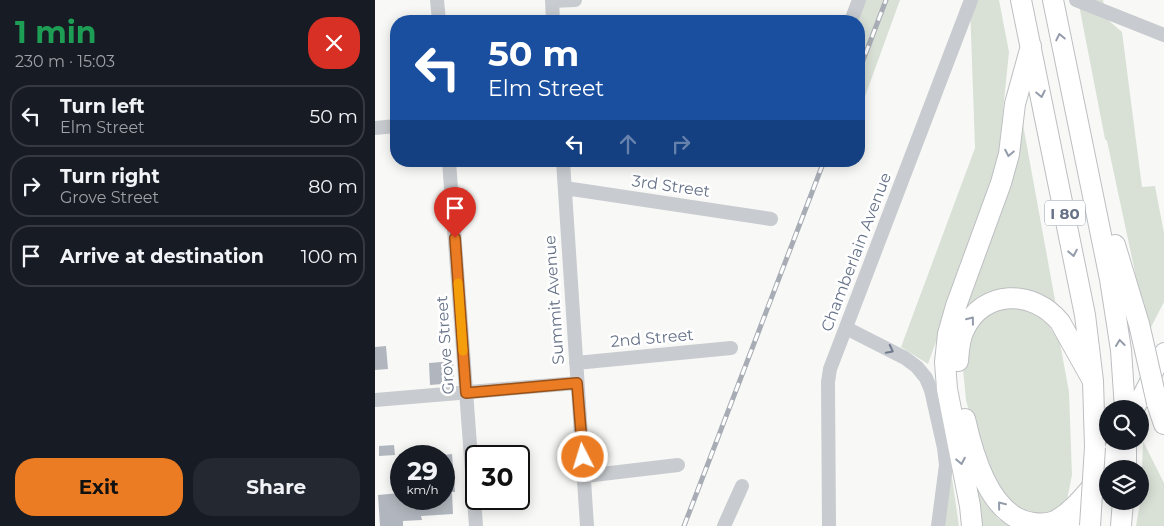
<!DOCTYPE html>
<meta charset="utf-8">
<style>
body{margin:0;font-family:Montserrat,sans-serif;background:#242831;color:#f1f3f6;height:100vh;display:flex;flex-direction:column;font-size:19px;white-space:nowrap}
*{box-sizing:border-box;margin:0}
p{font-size:16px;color:#9ea1a6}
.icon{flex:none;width:28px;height:28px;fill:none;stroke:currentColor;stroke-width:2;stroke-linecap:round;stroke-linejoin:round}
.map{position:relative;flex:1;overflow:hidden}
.drawer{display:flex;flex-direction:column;background:#171b24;width:375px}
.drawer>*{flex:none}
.hud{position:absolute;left:15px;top:15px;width:475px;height:152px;border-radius:20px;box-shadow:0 2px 12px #0003;background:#1a4fa0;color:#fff;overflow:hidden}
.buttons{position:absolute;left:724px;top:400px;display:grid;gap:10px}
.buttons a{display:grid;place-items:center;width:50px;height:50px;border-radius:50%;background:#171b24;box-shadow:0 2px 12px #0003;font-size:25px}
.speed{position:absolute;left:15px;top:445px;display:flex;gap:10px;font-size:25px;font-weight:700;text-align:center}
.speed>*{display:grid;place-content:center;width:65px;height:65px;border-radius:50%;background:#171b24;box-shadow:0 2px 12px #0003;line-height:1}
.speed small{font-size:12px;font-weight:400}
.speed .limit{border:2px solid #111;border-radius:8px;background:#fff;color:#111}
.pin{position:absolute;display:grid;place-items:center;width:42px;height:42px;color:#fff;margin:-51px -21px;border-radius:50% 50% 50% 0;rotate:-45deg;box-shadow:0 0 5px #0007}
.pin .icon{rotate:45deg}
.me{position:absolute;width:55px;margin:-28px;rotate:355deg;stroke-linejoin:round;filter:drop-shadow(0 0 4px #0008)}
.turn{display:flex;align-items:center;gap:18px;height:105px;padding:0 15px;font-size:22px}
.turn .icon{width:65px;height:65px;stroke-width:2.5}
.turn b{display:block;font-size:35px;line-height:42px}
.lanes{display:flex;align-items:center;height:48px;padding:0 15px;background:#0003;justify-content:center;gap:25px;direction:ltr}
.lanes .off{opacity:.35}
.round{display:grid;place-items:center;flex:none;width:52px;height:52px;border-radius:20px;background:#242831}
.headline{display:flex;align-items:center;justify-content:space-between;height:85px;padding:0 15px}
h1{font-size:30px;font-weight:700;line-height:38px;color:#1e9e55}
.primary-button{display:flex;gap:10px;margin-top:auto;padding:10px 15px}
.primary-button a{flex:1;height:58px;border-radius:20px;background:#eb7c23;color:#111;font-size:20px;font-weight:700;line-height:58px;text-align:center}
.primary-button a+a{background:#242831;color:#f1f3f6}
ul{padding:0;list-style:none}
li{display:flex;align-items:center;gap:15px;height:62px;margin:0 10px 8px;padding:0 5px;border:2px solid #363941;border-radius:20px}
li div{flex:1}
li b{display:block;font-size:19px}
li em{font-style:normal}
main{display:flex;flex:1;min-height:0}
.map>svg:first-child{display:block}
.green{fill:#d9e1d7}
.building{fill:#b1b6be}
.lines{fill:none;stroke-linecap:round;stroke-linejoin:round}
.major-casing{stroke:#bbbec2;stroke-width:20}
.highway-casing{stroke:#bdbec2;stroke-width:22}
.minor{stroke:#c8cbcf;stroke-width:14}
.major{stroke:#fff;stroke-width:18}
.highway{stroke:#fff;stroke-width:20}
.rail-casing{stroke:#a8acb4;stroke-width:5}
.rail{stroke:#fff;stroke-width:3;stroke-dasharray:9;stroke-linecap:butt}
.highway-bridge-casing{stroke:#bdbec2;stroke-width:22;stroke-linecap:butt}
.highway-bridge{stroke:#fff;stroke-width:20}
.oneway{stroke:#949cac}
.oneway2{stroke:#707b8f}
.route-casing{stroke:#995117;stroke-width:12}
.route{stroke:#eb7c23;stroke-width:9}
.slow{stroke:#f59e0b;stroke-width:9}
.labels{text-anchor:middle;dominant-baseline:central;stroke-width:5;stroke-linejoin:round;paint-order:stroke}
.shield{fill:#fff;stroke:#949cac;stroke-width:1}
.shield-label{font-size:15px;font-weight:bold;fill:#667288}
.street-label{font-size:16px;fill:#667288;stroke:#fff}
</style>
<main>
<section class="drawer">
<div class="headline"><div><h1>1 min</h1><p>230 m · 15:03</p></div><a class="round" style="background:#d93025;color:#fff"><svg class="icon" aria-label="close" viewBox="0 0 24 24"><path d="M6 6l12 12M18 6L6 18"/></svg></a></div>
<ul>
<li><svg class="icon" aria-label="left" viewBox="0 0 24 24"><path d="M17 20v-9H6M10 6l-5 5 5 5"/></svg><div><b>Turn left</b><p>Elm Street</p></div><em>50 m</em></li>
<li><svg class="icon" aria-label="right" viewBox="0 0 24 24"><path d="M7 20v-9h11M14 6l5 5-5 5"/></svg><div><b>Turn right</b><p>Grove Street</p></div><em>80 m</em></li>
<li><svg class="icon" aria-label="arrive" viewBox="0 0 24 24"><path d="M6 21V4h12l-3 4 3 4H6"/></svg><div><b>Arrive at destination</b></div><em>100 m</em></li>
</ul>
<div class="primary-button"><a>Exit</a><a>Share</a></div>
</section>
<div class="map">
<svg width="789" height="526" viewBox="0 0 789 526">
<rect width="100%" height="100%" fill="#f8f9f6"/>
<path class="green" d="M 478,0 L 525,0 L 484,113 L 484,21 L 469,21 Z
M 597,0 L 624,0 L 634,52 L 622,170 L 553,364 L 526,347 L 600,148 L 595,6 Z
M 703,0 L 728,0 L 732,19 L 747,32 L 767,187 L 780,186 L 789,233 L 789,302 L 773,333 L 732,141 L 730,139 Z
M 647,119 L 682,311 L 641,291 L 601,300 L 578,328 Z
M 642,304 L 669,318 L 685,343 L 694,392 L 697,475 L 691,505 L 674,516 L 650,514 L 628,497 L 604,450 L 591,400 L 587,359 L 594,329 L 614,308 Z
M 768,441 L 789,483 L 789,526 L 761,526 L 766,497 Z
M 576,471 L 584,526 L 568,526 Z
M 596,476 L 623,519 L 641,526 L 603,526 Z"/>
<path class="building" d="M 11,346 L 13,369 L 0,370 L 0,347 Z
M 78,361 L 79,383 L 55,385 L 54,363 Z
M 19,445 L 20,455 L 4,456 L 4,446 Z
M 77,454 L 80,492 L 77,492 L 78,514 L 46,516 L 47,520 L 28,521 L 28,526 L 5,526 L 3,495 L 25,493 L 26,502 L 69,500 L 69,455 Z"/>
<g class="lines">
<g class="major-casing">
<path id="major" d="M 760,409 L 789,352
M 700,526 L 743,441"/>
</g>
<g class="highway-casing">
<path id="highway" d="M 646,0 L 710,315 L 718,381 L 720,447
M 678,0 L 735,279 L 746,350 L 750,409
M 740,245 L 764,324 L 770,350
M 583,361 C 584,350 584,340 589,330 C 608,289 658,289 685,322 L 718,381
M 782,403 L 789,424
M 590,419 C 598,455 615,518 658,523 C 665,524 673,524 680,521 C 697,512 710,495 722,481
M 751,469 L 751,441
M 597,526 L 595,506 L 572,389 L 570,362 L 573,334 L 581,306 L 626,183 L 634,154 L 640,104 L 656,46
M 746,526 L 748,501"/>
</g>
<path class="minor" d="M 62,0 L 64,21
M 177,0 L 178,21
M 701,0 L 789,35
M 177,1 L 200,0
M 476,21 L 484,0
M 0,128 L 21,126
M 74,161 L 101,526
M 188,161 L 212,526
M 190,188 L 396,219
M 471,328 L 530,358 L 542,367 L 551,378 L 556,390 L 569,448 L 571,465 L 563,526
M 201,363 L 356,348
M 0,400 L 202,383
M 210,476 L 303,465
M 349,526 L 367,486
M 454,526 L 453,382 L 455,369 L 596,0"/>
<use href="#major" class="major"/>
<use href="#highway" class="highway"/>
<g class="rail-casing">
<path id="rail" d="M 484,71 L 511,0
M 309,526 L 449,161"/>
</g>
<use href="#rail" class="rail"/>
<g class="highway-bridge-casing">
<path id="highway-bridge" d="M 770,350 L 782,403
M 715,526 L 720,447"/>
</g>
<use href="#highway-bridge" class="highway-bridge"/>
</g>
<defs><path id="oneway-chevron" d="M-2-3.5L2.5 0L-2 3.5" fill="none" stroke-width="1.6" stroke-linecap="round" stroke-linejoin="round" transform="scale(1.25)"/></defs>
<g class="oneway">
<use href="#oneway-chevron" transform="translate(685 37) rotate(-102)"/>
<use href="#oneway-chevron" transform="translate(666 94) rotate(78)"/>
<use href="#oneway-chevron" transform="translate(634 153) rotate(101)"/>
<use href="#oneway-chevron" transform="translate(698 253) rotate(79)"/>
<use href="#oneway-chevron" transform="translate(596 320) rotate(-52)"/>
<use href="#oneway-chevron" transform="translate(745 343) rotate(-97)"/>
<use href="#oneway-chevron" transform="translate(586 461) rotate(79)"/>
<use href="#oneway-chevron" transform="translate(626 505) rotate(-129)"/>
</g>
<use class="oneway2" href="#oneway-chevron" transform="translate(515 350) rotate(27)"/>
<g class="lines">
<g class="route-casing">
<path id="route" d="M 80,238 L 91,393 L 202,383 L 208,457"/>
</g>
<use href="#route" class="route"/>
<path class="slow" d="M 83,283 L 88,351"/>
</g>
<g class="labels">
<rect class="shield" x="670" y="200.5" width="40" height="25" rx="4"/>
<g class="shield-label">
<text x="690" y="213">I 80</text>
</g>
<g class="street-label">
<text transform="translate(296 186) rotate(8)">3rd Street</text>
<text transform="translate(481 252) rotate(-69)">Chamberlain Avenue</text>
<text transform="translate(179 300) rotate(-94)">Summit Avenue</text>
<text transform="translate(277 338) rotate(-5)">2nd Street</text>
<text transform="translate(70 345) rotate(-94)">Grove Street</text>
</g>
</g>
</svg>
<div class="buttons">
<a><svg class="icon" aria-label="search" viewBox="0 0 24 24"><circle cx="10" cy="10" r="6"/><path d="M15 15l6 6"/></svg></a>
<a><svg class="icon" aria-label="layers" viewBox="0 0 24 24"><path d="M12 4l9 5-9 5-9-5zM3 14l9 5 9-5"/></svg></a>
</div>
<div class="speed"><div>29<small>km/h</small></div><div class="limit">30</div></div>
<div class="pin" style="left:80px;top:238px;background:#d93025"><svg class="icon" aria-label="arrive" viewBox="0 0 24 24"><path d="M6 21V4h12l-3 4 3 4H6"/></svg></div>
<svg class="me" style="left:208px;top:457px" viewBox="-20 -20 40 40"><circle r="17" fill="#eb7c23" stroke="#fff" stroke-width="3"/><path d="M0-11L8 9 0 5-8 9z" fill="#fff"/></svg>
<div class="hud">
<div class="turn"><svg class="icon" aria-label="left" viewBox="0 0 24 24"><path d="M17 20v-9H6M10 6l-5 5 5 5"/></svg><div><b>50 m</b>Elm Street</div></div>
<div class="lanes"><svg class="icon" aria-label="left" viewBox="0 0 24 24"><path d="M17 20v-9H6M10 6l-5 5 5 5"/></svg><svg class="icon off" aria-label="ahead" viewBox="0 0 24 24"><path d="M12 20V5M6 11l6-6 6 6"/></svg><svg class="icon off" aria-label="right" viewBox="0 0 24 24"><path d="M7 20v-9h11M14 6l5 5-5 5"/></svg></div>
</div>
</div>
</main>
